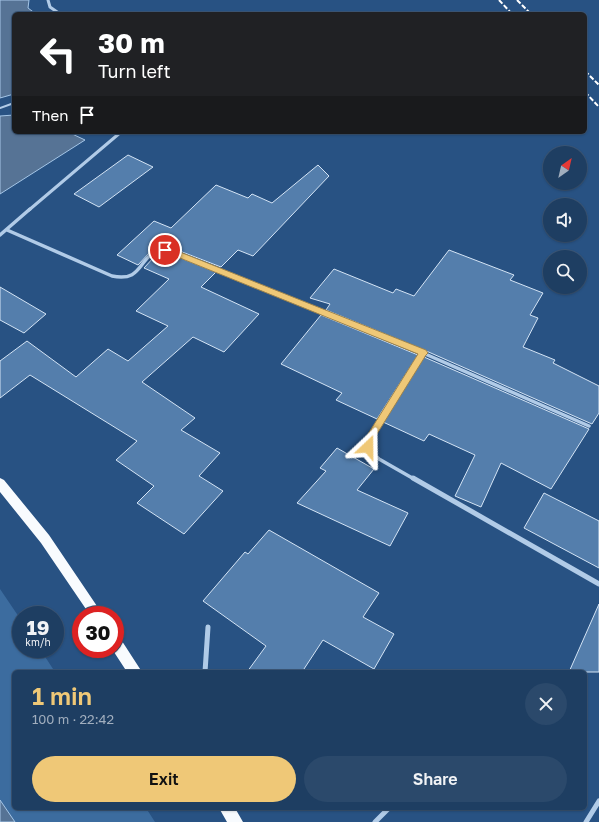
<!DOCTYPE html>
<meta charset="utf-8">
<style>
body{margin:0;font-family:"Golos Text",sans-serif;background:#2b496b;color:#f1f3f6;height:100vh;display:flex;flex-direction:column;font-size:15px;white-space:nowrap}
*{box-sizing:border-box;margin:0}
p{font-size:13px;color:#a1aebe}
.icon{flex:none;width:22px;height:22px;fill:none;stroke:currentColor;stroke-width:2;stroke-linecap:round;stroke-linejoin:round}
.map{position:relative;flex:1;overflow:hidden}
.sheet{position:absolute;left:12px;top:670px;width:575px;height:140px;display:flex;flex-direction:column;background:#1e3e62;border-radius:6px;box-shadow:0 1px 3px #0004,0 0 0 1px #3c5777}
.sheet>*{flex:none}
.guide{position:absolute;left:12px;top:12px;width:575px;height:122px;border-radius:6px;box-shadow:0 1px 3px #0004,0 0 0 1px #3c5777;background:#202124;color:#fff;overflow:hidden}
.needle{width:26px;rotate:34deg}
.fabs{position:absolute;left:543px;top:146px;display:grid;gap:8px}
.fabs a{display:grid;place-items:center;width:44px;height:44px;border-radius:50%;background:#1e3e62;box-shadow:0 1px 3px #0004,0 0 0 1px #3c5777;font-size:20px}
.speed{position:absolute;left:12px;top:606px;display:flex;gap:8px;font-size:20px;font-weight:700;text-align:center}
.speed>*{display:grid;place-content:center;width:52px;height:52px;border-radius:50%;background:#1e3e62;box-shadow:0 1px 3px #0004,0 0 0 1px #3c5777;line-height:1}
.speed small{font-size:10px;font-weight:400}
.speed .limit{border:6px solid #d22;background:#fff;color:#111}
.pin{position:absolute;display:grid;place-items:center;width:34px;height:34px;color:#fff;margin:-17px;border:2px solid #fff;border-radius:50%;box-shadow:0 1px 4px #0007}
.me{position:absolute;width:44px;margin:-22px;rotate:23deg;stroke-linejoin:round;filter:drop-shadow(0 0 3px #0008)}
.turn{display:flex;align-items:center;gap:14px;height:84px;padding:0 20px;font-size:18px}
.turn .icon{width:52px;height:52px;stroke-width:2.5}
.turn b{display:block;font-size:28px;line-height:34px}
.then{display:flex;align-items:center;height:38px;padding:0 20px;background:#0003;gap:8px;font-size:15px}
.round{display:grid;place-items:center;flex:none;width:42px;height:42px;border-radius:21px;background:#2b496b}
.overview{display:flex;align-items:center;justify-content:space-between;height:68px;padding:0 20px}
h1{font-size:24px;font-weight:600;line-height:30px;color:#efc877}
.action{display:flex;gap:8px;margin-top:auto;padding:8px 20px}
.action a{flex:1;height:46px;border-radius:24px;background:#efc877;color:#111;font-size:16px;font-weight:600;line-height:46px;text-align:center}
.action a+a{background:#2b496b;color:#f1f3f6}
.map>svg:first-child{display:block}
.green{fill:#3c6c9f}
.water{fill:#567395;stroke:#a5c6e7}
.building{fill:#547eac;stroke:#d4e4f5}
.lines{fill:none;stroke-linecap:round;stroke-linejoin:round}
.service{stroke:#b1cbe7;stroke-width:2}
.minor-far2{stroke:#b1cbe7;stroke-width:3}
.minor-far1{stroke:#b1cbe7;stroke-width:3.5}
.minor{stroke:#b1cbe7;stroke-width:5}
.trunk{fill:#f8fbfe;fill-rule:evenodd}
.rail{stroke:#fff;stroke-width:2;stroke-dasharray:5 2;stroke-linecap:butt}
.route{fill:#efc877;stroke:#9b824d}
</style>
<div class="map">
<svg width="599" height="822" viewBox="0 0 599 822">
<rect width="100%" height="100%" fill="#285283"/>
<path class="green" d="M 0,589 L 21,620 L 21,649 L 40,649 L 55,672 L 14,672 L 14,808 L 146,808 L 155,822 L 0,822 Z"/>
<path class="water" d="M 0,0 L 29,0 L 28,8 L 36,14 L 14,14 L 14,94 L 0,98 Z
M 14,115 L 14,132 L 68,132 L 85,140 L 0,194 L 0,116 Z
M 0,800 L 15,822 L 0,822 Z"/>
<path class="building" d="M 128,155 L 153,167 L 99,207 L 74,194 Z
M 318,165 L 329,176 L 253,256 L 238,250 L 221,267 L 172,248 L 160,248 L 151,251 L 138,265 L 117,255 L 154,221 L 171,228 L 216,185 L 248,198 L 252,194 L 272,203 Z
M 449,250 L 514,275 L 510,280 L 543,293 L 530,315 L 538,318 L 523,347 L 555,360 L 553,363 L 599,386 L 599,413 L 592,424 L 424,350 L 326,310 L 330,304 L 310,298 L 334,269 L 393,293 L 396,289 L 414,296 Z
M 161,254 L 171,254 L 216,272 L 201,287 L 259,314 L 224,352 L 193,337 L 142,382 L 195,418 L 181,430 L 220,453 L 199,476 L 223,491 L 184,534 L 137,503 L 154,486 L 116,460 L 137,441 L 30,375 L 0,398 L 0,361 L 27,341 L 76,377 L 108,349 L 128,361 L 168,326 L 136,311 L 169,279 L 144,268 L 154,257 Z
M 0,287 L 46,314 L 24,333 L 0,320 Z
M 321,315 L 418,355 L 377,419 L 336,400 L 342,393 L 281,364 Z
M 424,357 L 589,429 L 551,489 L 501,463 L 481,507 L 455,496 L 475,455 L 429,434 L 424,441 L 383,422 Z
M 337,448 L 374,469 L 357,490 L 408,513 L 390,546 L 297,503 L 326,471 L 320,468 Z
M 544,493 L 599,521 L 599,568 L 524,528 Z
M 269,530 L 379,593 L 363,617 L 394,634 L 374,669 L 323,640 L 302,672 L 247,672 L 266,646 L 203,601 L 245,552 L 248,554 Z
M 599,604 L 599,672 L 569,672 Z"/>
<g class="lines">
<path class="service" d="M 0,108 L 14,103"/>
<path class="minor-far2" d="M 48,0 L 50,7 L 60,14
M 29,210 L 121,132"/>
<path class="minor-far1" d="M 7,230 L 112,276 C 149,284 135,246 172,251 L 423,353 L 589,426
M 0,235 L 30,209
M 414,479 L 379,459 L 370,452 L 367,442 L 423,353"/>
<path class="minor" d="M 413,478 L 599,584
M 205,672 L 208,627
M 375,822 L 389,808
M 586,822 L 599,801"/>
<path class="trunk" d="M 0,478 L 4,480 L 49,535 L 103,615 L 90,615 L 41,543 L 0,492 Z
M 115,636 L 120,638 L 142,672 L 127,672 L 112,649 L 115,649 Z
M 219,808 L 235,808 L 243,822 L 227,822 Z"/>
<path class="rail" d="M 499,0 L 512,14
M 517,0 L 531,14
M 585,71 L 599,85
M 585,92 L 599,107"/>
</g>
<path class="route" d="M 162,248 L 175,250 L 426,350 L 428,353 L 426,355 L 372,442 L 371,450 L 364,450 L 363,442 L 418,354 L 170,254 L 162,252 Z"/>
</svg>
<div class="fabs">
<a><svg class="needle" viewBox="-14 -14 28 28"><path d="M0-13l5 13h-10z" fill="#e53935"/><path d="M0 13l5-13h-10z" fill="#a1aebe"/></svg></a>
<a><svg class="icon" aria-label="sound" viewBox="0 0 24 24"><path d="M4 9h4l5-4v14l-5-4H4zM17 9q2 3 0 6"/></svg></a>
<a><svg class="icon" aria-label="search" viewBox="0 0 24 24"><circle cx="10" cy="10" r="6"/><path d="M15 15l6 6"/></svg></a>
</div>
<div class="speed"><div>19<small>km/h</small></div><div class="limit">30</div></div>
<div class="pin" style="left:165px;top:250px;background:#d93025"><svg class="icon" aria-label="arrive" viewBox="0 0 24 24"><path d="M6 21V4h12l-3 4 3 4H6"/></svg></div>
<svg class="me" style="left:368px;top:447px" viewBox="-20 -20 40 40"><path d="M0-17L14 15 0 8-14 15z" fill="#efc877" stroke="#fff" stroke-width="4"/></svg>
<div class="guide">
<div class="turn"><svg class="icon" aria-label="left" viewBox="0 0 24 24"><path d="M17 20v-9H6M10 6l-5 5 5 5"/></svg><div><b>30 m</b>Turn left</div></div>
<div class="then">Then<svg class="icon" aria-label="arrive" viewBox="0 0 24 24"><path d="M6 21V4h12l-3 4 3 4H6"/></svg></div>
</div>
<section class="sheet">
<div class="overview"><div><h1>1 min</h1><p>100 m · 22:42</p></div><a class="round"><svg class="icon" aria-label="close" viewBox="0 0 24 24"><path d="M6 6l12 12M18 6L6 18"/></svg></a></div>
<div class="action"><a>Exit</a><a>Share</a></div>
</section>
</div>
